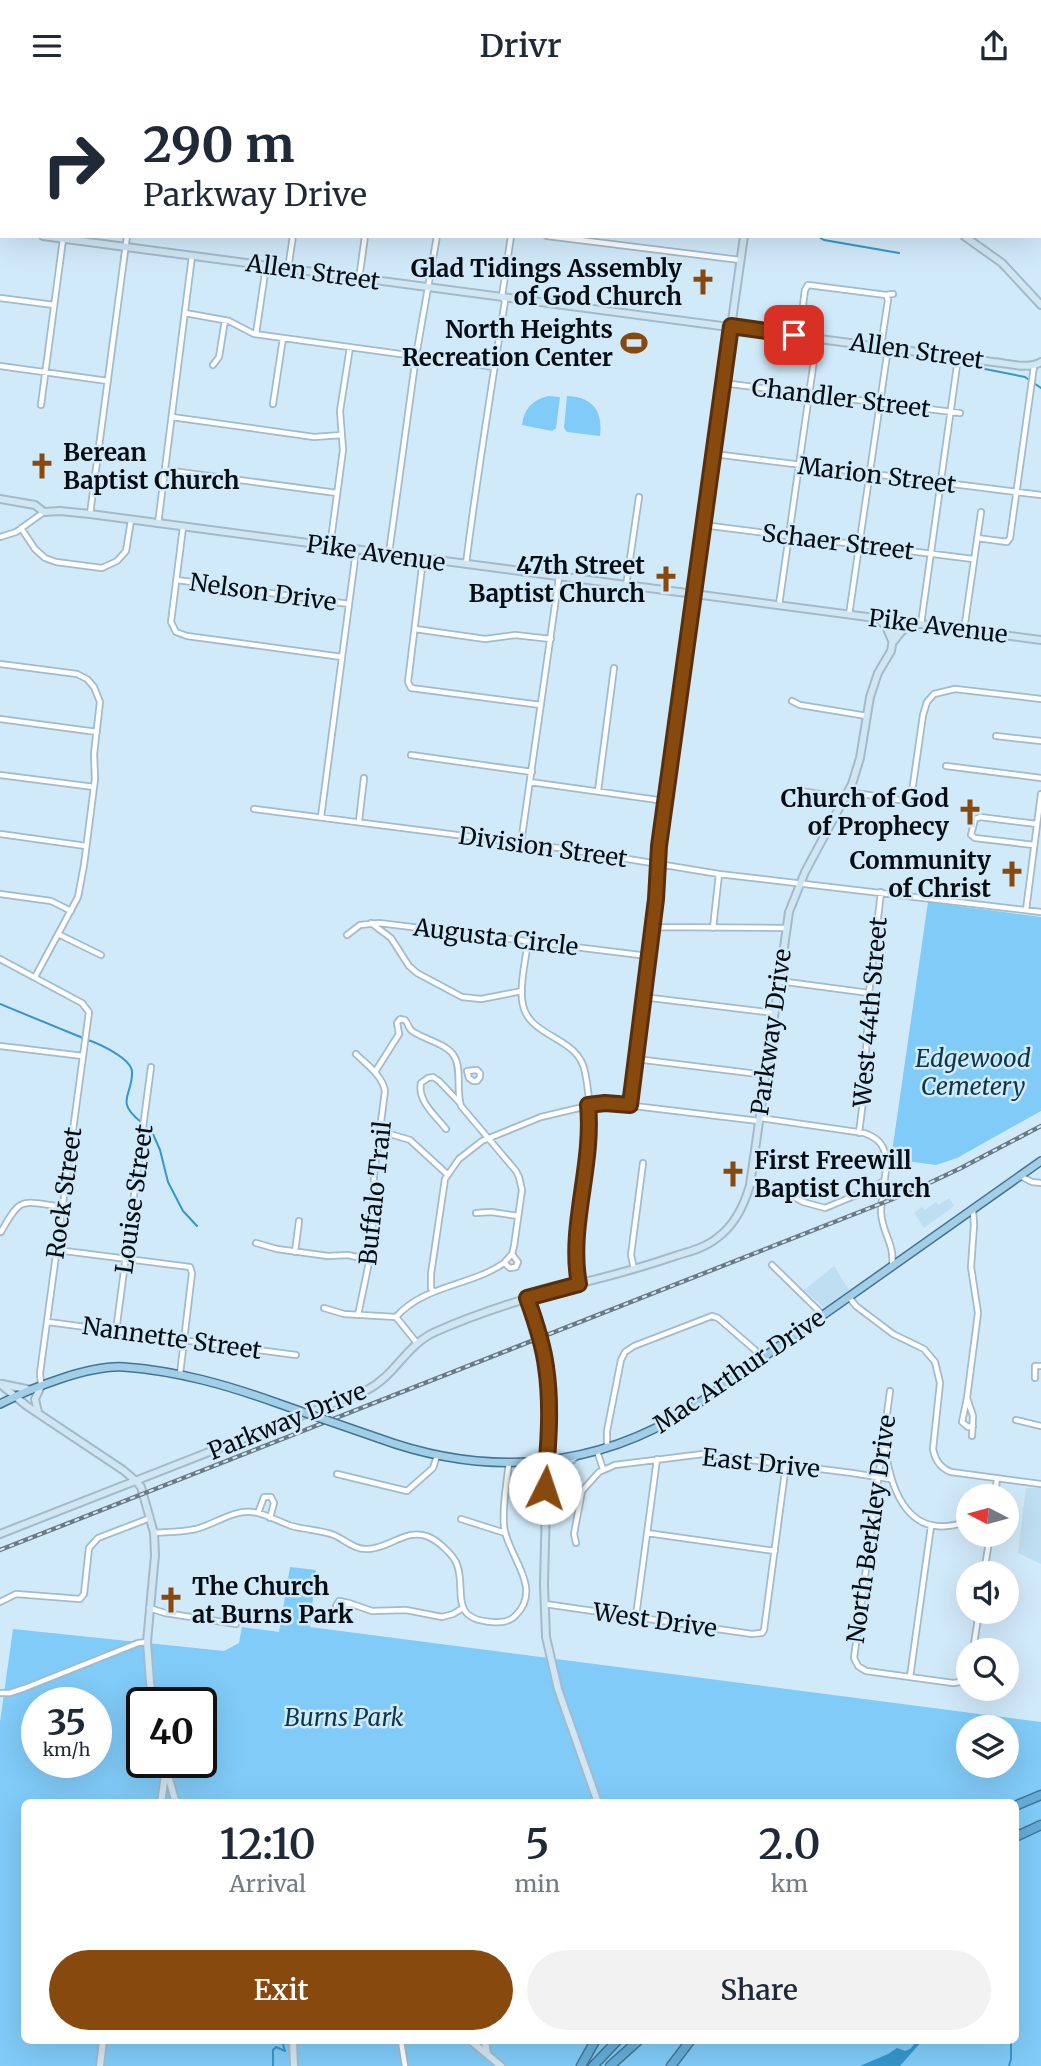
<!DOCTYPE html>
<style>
body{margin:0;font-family:Merriweather,serif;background:#f2f2f3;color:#1f2937;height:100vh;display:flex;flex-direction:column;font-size:26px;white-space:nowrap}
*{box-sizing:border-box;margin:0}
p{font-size:23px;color:#747a83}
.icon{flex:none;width:38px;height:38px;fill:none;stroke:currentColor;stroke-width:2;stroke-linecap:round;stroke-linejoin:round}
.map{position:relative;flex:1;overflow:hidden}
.sheet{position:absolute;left:21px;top:1708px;width:998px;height:245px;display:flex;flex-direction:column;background:#fff;border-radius:10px;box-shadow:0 7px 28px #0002}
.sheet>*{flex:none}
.guide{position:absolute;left:0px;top:0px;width:1041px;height:147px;box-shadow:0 7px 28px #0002;background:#fff;color:#1f2937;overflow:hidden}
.needle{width:46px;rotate:276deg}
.fabs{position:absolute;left:956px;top:1393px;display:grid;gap:14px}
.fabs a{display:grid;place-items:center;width:63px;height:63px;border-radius:50%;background:#fff;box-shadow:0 7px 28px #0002;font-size:35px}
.speed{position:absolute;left:21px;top:1596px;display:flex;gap:14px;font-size:35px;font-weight:700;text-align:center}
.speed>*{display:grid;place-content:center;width:91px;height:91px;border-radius:50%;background:#fff;box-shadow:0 7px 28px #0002;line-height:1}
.speed small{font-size:18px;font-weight:400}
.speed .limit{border:4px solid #111;border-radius:10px;background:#fff;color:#111}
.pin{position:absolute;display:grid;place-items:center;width:60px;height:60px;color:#fff;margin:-30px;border-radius:14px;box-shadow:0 4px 10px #0006}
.me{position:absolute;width:77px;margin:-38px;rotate:4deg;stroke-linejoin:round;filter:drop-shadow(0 0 5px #0008)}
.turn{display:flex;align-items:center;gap:24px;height:147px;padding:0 28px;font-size:32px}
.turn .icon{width:91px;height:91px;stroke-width:2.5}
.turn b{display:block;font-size:49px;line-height:60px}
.eta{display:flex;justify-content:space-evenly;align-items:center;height:119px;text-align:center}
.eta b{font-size:42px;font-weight:600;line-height:49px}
.cta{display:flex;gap:14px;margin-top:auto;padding:14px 28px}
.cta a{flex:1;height:80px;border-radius:42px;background:#88490f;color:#fff;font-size:28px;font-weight:600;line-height:80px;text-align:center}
.cta a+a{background:#f2f2f3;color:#1f2937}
header{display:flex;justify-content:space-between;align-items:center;height:91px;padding:0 28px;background:#fff;font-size:32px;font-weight:600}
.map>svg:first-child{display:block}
.built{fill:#bedef2}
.green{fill:#80cbf8;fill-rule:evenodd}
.water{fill:#3597cb}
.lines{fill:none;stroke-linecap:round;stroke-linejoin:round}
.stream{stroke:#3597cb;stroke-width:2}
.street-casing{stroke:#a2baca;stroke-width:8}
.secondary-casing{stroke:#a2baca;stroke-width:10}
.primary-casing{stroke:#437593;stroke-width:10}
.highway-casing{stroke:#437593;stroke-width:11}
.street{stroke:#fff;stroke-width:4.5}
.secondary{stroke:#d0e6f3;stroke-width:6}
.primary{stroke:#a2cee8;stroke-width:7}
.highway{stroke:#64add8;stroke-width:8}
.rail-casing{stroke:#6a7a85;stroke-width:4.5}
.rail{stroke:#d1eafa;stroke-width:2;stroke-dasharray:5;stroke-linecap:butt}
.primary-bridge-casing{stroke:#437593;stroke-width:10;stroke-linecap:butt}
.primary-bridge{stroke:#a2cee8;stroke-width:7}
.route-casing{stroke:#582f0a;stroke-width:18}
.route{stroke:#88490f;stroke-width:12}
.labels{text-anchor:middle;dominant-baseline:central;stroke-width:5;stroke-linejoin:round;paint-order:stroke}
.poi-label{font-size:24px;font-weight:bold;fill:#050d12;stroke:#d1eafa;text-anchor:end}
.street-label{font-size:24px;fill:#050d12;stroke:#d1eafa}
.park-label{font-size:24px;font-style:italic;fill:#0c364c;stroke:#d1eafa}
</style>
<header><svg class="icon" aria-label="menu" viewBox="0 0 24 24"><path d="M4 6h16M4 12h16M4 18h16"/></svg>Drivr<svg class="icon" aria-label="share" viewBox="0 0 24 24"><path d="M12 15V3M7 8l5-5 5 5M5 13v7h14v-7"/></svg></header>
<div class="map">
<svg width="1041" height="1975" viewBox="0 0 1041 1975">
<rect width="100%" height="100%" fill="#d1eafa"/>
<path class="built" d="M 949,1107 L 954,1115 L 924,1137 L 914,1122 L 922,1116 L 925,1119 L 936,1111 L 939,1114 Z
M 834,1175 L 849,1199 L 824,1217 L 804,1199 Z
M 1041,1396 L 1041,1473 L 1018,1462 L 1026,1397 Z"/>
<path class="green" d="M 548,305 L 560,306 L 556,337 L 552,340 L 522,334 C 524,318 532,309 548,305 Z
M 567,305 C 593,306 603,320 600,345 L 567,341 L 564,337 Z
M 928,811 L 1041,826 L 1041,1020 L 957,1067 L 936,1074 L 891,1068 Z
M 290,1476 L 316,1479 L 310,1536 L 1041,1631 L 1041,1975 L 0,1975 L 0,1631 L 13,1538 L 224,1560 L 239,1552 L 242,1536 L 279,1541 ZM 37,1612 L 96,1612 L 96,1671 L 37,1671 ZM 142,1612 L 201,1612 L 201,1671 L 142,1671 ZM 968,1636 L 1006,1636 L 1006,1675 L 968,1675 ZM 24,1712 L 1015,1712 L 1015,1950 L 24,1950 Z"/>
<path class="water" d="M 917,1950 L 922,1950 L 900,1975 L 860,1975 L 888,1963 L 897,1957 L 905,1960 L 910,1958 Z"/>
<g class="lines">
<path class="stream" d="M 712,0 L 714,2
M 817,145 L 824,149 L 899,162
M 981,273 L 985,278 L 1025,286 L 1041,297
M 0,913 L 83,947
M 88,949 C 100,953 132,968 132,981 C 133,1004 114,1010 141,1031
M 145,1035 L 153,1043 L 160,1059 L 168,1091 L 183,1120 L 197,1135
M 273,1975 L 273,1959 L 276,1956 L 285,1960 L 282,1950
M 1009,1975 L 1011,1968 L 1011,1950"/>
<g class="street-casing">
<path id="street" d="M 83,0 L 87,2
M 452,0 L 458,1
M 7,2 L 8,0
M 76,2 L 77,0
M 138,2 L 138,0
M 193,2 L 194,0
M 260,2 L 262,0
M 386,2 L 386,0
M 531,2 L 531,0
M 995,2 L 995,0
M 0,19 L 2,15
M 1040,50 L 1041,50
M 0,83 L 2,83
M 1040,99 L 1041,99
M 547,145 L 740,169
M 288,178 L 293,145
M 359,188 L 365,145
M 0,207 L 54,214
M 185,222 L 229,230 L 254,243 L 495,276
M 256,243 L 266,175
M 799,244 L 805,199 L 808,194 L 886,204 L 893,203
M 881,255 L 888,209 L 886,204
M 213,274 L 219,266 L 225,229
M 0,275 L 108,290
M 723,292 L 960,322
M 273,313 L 283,247
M 41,314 L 63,148
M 172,326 L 314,346 L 342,344
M 714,363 L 1041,404
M 165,379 L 337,402
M 90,423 L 127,145
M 158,433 L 192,165
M 703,434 L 973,468
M 183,436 L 171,531 L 176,541 L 187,545 L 342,566
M 21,437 L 35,458 L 45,467 L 56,471 L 102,477 L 117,470 L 126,460 L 131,429
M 0,446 L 16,441 L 44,421
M 977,447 L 1007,451 L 1010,447 L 1034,275
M 330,456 L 343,359 L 340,320 L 350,256
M 389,462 L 416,265 L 437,145
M 423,468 L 408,591 L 411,597 L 541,614
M 466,473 C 477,385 491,298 505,210 L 502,205 L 511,145
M 177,489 L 349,513
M 626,495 L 639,406
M 779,514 L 817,248
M 849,524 L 888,257
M 921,533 L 958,267
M 415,538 L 485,548 L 515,544 L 551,548
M 964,539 L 981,421
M 0,573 L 77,583 L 87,588 L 94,596 L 100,611 L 94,663 L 95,688 L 84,774 L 78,806 L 35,886
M 792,610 L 800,614 L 867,625
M 0,628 L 97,641
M 996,645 L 1041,650
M 411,664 L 532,681
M 946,675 L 1041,687
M 0,684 L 94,696
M 530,691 L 665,710
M 598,700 L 614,577
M 801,700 L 844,707
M 849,701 L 906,710 L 911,708 L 923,624 L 927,611 L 934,603 L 955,598 L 1041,608
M 254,718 L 567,758 L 719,783 L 1041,821
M 321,726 L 356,460
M 359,730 L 364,687
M 0,743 L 86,755
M 521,752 L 559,486
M 1034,754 L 975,747 L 971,744 L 975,728 L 980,726 L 1037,733
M 0,803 L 51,810 L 71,820
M 1026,819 L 1041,703
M 371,832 L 391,847 L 409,875 L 417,882 L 462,906 L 481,908 L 522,900
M 653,836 L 786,837
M 713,837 L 719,783
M 58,843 L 101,864
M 347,844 L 360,834 L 379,832 L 648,865
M 528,850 C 526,868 520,889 522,908 C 525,948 578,943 585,981 C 594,1023 588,1066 582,1108 C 579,1137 573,1164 579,1193
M 0,868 L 82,912 L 89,921 L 40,1282 L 41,1294
M 779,890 L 869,902
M 643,906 L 774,922
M 0,955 L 83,965
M 356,963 C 367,974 382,984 385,1000 L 374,1084 L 372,1157 L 358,1224
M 636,968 L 766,984
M 477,979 L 480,982 L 480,986 L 477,990 L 473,990 L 469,987 L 467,980 Z
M 375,981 L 399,943
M 630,1014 L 656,808 L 659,755 L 693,504
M 760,1027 L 864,1042 C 873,1045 881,1050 884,1059 C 890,1074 881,1103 881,1121 C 882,1143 895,1152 892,1175
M 446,1038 C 436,1025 417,1010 421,992 L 428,987 L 433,986 L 439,990 L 459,1011
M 380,1040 L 410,1049 L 447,1083
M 859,1042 L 864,1002 L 869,902 L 881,801
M 1020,1085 L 1032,1091 L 1041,1092
M 750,1092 L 774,1095 L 803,1111 L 825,1117 L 866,1100 L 882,1091
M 476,1122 L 491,1121 L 518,1125
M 1,1141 C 22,1103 22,1111 63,1116
M 256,1152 L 277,1158 L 328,1165 L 348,1164 L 370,1169
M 57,1159 L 190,1176 L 192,1182 L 180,1283
M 295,1161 L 299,1130
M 504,1172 L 510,1177 L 516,1176 L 518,1171 L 512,1163
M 772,1174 L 823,1224
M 634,1178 L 631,1164 L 643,1072
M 433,1201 L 431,1197 L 431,1183 L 445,1088 L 459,1068 L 482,1050 L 541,1026 L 596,1013 L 626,1014 L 759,1030
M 849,1206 L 856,1215 L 893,1243 L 924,1258 L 935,1271 L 940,1292 L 933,1358 C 935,1369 940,1377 951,1381 L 1041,1393
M 527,1207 C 536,1233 545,1259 548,1286 C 551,1314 549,1341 547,1369
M 324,1217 L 344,1223 L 396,1226 L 417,1252
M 396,1226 C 424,1194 471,1195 504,1172 L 512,1163 L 514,1155 L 522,1099 L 519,1086 L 516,1080 L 461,1015 C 456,1000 462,977 454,965 C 447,952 419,947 411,939 C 408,936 408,932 405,929 L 400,928 L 397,932 L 399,943
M 48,1231 L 296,1264
M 116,1240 L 151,976
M 1035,1287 L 1035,1275 L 1041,1275
M 890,1300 L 854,1567 L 858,1575 L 866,1580 L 953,1592 L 961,1591 L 968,1586
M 967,1307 L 962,1331 L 968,1336 L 973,1335
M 1016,1329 L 1041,1335
M 972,1345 L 973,1325 L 967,1307 L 978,1222 L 971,1176 L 974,1134 L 973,1119
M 607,1356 L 607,1340 L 621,1269 L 625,1261 L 634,1255 L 712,1225 L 718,1227 L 755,1259 L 761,1267
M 885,1356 C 891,1402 910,1452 968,1430
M 597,1360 L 603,1378
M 337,1383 L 407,1400 L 433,1377 L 437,1365
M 995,1405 L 997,1387
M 258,1422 L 264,1406 L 271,1406 L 274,1412 L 270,1427
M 461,1428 L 505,1442
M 154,1442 C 168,1441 183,1441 196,1438 C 215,1433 233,1419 252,1421 C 265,1422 279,1431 292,1435 C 306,1439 321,1439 334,1444 C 345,1449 355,1459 368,1458 C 389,1458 407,1436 429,1446 C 438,1450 451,1462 456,1471 C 468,1497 446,1528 492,1531 C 501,1532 510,1531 516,1524 C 544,1496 506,1463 504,1435 C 502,1414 507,1392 509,1371
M 647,1442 L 775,1460
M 576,1452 L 574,1443 L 582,1400 L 599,1381 L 615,1374 L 703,1363 L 852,1382 L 890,1388
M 984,1482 L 990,1444
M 339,1510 L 349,1512 L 344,1519 L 340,1520 L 336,1515 Z
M 0,1511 L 16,1503 L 80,1508 L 84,1503 L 89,1457 L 98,1447 L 150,1427
M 349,1512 L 372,1520 L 406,1519 L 442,1526 L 453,1523 L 463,1517
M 545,1513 L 752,1543 L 762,1542 L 764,1539 L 786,1373
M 149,1517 L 165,1522 L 236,1533
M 636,1525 L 657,1368
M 973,1559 L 979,1521
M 910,1586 L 931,1435
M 0,1602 L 10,1602 L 25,1597 L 138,1552 L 147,1551
M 401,1950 L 405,1975"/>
</g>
<g class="secondary-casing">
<path id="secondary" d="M 741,0 L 743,2
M 0,140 L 2,140
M 43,145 L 993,271 C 1007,272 1028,279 1041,271
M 964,145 L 1002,172 L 1041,214
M 0,408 L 35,414 L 44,421 L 60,420 L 90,423 L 1041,549
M 693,504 L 744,145
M 880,530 L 886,535 L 892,550
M 894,550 L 902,540 L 911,534
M 0,1293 L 27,1315 L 123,1379 L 136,1390 L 141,1396 L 154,1442 L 155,1464 L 147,1551 L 150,1591 L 153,1612
M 2,1293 L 31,1299
M 38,1321 L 35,1308 L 41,1295
M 547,1369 L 544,1494 L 546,1546 L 558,1598 L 598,1712
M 521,1371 L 537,1382 L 545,1397
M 546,1396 L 557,1380 L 575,1366
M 0,1443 L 367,1299 C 395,1285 406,1254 435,1241 C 482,1220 532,1205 581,1192 C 614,1184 646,1175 678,1164 C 692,1160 706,1156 717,1147 C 735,1134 744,1115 750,1094 L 789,821 L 805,781 L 852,693 L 860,667 L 870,606 L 878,582 L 891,560 L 896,530
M 164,1671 L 176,1712
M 161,1712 L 165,1684
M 293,1950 L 294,1975
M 471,1950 L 501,1975
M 485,1950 L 487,1963
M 100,1975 L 103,1950"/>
</g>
<g class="primary-casing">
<path id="primary" d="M 768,2 L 768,0
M 0,1313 C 31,1297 89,1274 124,1276 C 178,1280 227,1294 277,1312
M 378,1347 C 487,1387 595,1379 693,1316 L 1041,1070"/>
</g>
<g class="highway-casing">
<path id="highway" d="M 1015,1715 L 1041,1704
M 1015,1746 L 1041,1734
M 581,1975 L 595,1950
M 593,1975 L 617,1950
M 610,1975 L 638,1950
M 671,1975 L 690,1950"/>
</g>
<use href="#street" class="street"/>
<use href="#secondary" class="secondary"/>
<use href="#primary" class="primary"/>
<use href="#highway" class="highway"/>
<g class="rail-casing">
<path id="rail" d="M 0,1459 L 908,1102 L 961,1077 L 1041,1035"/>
</g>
<use href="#rail" class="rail"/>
<g class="primary-bridge-casing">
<path id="primary-bridge" d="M 277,1312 L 378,1347"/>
</g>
<use href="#primary-bridge" class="primary-bridge"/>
</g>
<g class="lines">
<g class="route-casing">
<path id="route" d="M 545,1397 C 548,1357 552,1316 546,1276 C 543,1252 535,1229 527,1207 L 579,1193 C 568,1136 594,1074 588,1014 L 605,1012 L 630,1014 L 656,808 L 659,755 L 731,235 L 794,244"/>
</g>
<use href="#route" class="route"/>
</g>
<defs>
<g id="church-bare" transform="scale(2.1)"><path d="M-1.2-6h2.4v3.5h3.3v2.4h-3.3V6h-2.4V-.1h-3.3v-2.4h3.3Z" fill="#88490f" stroke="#d1eafa" stroke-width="2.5" paint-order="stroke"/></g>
<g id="stadium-bare" transform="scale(2.1)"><path d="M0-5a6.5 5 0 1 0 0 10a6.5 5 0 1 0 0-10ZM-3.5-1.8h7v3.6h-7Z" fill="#88490f" stroke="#d1eafa" stroke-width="2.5" paint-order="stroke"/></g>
</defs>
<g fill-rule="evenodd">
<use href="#church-bare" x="703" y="191"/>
<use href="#stadium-bare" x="634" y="252"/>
<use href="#church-bare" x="42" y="375"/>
<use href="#church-bare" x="666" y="488"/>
<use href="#church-bare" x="970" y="721"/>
<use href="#church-bare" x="1012" y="783"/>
<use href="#church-bare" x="733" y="1083"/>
<use href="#church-bare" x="171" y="1509"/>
</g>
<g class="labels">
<g class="poi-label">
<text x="682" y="177">Glad Tidings Assembly<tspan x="682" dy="28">of God Church</tspan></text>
<text x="613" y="238">North Heights<tspan x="613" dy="28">Recreation Center</tspan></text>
<text x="63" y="361" text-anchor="start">Berean<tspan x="63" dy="28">Baptist Church</tspan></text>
<text x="645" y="474">47th Street<tspan x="645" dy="28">Baptist Church</tspan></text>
<text x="949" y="707">Church of God<tspan x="949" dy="28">of Prophecy</tspan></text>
<text x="991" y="769">Community<tspan x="991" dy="28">of Christ</tspan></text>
<text x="754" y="1069" text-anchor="start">First Freewill<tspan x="754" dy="28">Baptist Church</tspan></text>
<text x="192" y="1495" text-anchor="start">The Church<tspan x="192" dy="28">at Burns Park</tspan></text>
</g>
<g class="street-label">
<text transform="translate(313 181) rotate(8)">Allen Street</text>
<text transform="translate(917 260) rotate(8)">Allen Street</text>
<text transform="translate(841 307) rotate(7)">Chandler Street</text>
<text transform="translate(877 384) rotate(7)">Marion Street</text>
<text transform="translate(838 451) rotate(7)">Schaer Street</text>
<text transform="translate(376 462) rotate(8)">Pike Avenue</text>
<text transform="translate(263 501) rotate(8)">Nelson Drive</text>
<text transform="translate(938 535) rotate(7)">Pike Avenue</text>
<text transform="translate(543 756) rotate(8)">Division Street</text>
<text transform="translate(496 846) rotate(7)">Augusta Circle</text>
<text transform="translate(870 921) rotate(-85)">West 44th Street</text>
<text transform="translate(771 941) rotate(-82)">Parkway Drive</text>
<text transform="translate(64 1102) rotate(-82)">Rock Street</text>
<text transform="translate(375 1102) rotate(-84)">Buffalo Trail</text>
<text transform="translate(134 1108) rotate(-82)">Louise Street</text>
<text transform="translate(172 1247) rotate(8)">Nannette Street</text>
<text transform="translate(739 1280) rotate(-34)">Mac Arthur Drive</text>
<text transform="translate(287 1330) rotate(-22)">Parkway Drive</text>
<text transform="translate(761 1372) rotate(6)">East Drive</text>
<text transform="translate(871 1438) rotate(-82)">North Berkley Drive</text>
<text transform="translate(655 1529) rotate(8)">West Drive</text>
</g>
<g class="park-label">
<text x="973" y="967">Edgewood<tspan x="973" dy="28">Cemetery</tspan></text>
<text x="344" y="1626">Burns Park</text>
</g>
</g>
</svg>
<div class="fabs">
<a><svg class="needle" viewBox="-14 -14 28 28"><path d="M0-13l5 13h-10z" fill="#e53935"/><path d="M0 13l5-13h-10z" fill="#747a83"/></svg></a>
<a><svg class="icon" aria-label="sound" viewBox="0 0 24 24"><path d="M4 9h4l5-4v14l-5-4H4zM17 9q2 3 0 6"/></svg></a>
<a><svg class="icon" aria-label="search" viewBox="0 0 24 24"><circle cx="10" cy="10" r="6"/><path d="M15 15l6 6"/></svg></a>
<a><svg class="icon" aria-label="layers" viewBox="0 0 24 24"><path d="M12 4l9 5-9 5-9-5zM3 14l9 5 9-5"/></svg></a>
</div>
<div class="speed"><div>35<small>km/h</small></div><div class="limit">40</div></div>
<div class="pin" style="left:794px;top:244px;background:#d93025"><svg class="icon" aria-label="arrive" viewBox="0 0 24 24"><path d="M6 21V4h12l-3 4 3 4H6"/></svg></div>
<svg class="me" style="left:545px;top:1397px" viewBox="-20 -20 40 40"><circle r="19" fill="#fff"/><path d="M0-13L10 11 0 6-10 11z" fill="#88490f"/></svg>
<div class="guide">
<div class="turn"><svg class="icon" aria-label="right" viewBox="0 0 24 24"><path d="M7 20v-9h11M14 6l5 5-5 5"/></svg><div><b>290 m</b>Parkway Drive</div></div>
</div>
<section class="sheet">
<div class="eta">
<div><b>12:10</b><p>Arrival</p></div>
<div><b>5</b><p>min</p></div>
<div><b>2.0</b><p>km</p></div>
</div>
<div class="cta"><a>Exit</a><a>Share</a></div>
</section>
</div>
